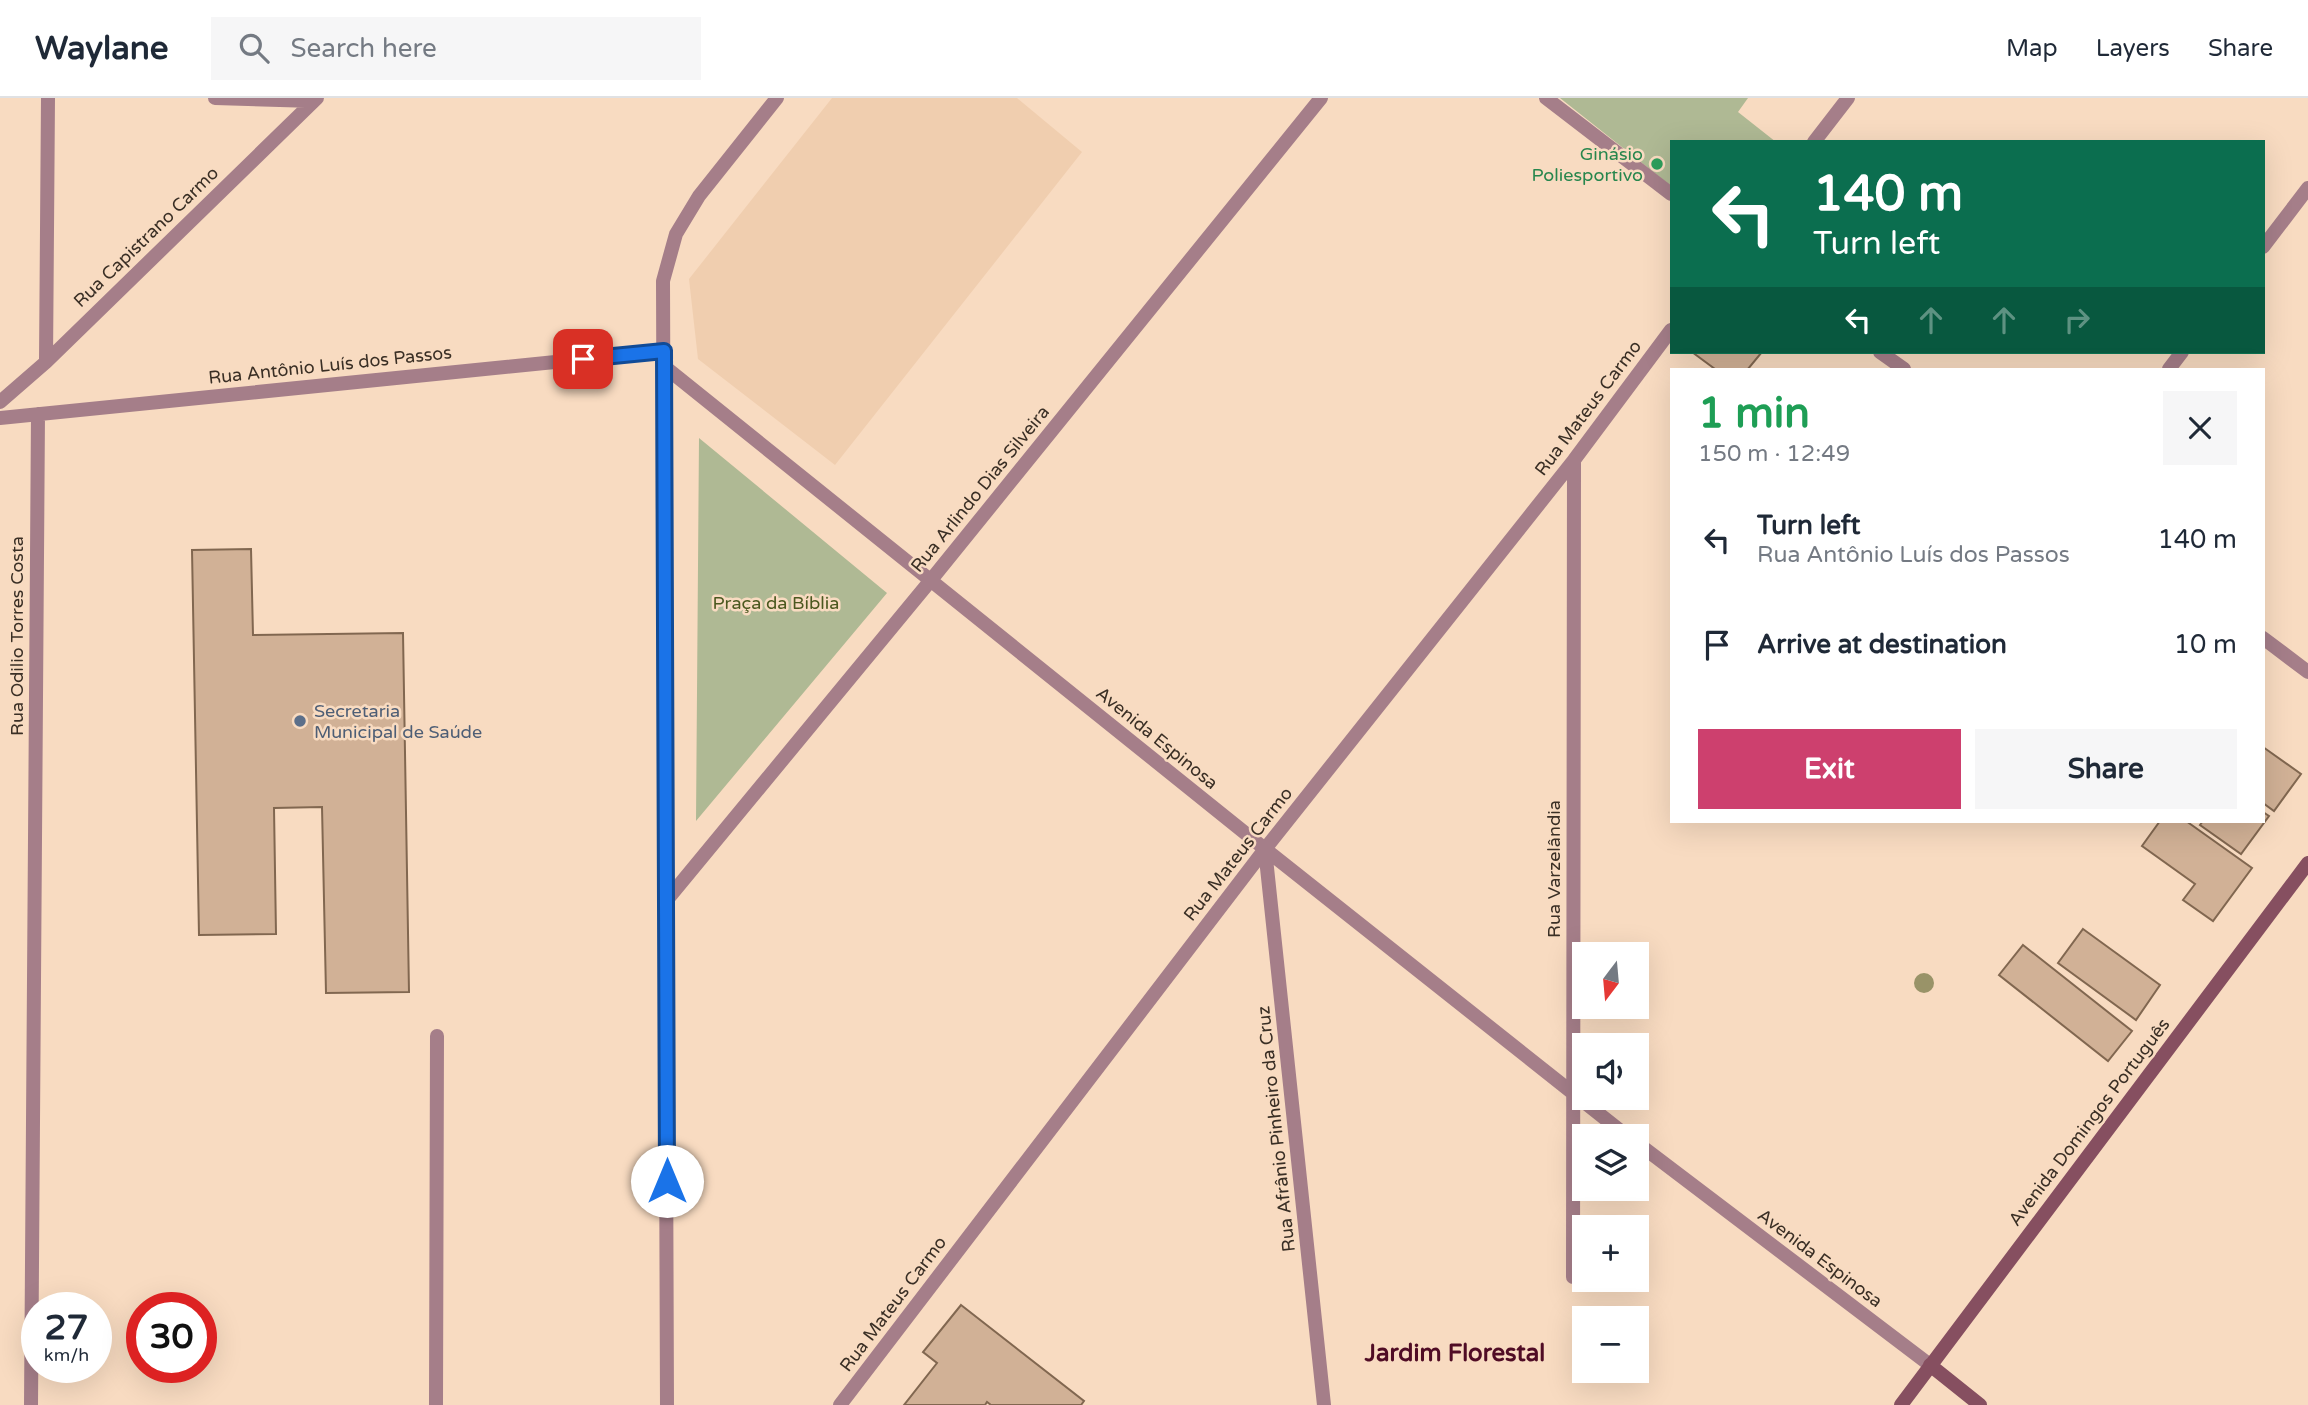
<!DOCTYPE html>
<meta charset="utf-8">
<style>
body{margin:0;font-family:"Varela Round",sans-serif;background:#f6f6f7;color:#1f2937;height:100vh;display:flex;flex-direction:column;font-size:26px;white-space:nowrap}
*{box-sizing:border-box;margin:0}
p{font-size:23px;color:#747a83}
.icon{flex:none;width:38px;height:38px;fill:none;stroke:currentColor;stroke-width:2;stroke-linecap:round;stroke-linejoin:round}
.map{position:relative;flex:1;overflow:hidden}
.side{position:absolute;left:1670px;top:270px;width:595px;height:455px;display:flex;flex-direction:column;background:#fff;border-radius:0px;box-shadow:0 7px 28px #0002}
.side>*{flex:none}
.banner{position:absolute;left:1670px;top:42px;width:595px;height:214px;border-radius:0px;box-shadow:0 7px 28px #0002;background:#0b6e4f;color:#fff;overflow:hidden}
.needle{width:46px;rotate:196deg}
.controls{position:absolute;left:1572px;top:844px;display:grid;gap:14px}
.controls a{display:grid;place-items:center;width:77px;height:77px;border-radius:0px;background:#fff;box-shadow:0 7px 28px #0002;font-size:35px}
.speed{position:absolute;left:21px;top:1194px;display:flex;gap:14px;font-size:35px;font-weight:700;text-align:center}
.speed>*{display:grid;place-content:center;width:91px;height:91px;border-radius:50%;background:#fff;box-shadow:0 7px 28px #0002;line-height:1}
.speed small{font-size:18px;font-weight:400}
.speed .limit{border:10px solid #d22;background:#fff;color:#111}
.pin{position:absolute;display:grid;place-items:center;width:60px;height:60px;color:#fff;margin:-30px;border-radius:14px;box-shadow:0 4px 10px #0006}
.me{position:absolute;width:77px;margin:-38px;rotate:0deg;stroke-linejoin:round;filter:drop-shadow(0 0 5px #0008)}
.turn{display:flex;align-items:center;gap:24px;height:147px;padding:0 28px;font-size:32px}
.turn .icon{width:91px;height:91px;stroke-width:2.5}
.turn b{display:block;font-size:49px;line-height:60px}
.lanes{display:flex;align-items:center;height:66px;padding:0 28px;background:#0003;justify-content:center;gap:35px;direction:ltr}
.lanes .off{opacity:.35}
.round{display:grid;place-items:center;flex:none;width:74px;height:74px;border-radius:0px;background:#f6f6f7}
.overview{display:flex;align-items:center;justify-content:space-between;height:119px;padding:0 28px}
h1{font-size:42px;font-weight:700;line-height:52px;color:#1e9e55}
.cta{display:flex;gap:14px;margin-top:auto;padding:14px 28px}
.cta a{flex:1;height:80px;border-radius:0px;background:#cd406e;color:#fff;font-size:28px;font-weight:700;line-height:80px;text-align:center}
.cta a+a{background:#f6f6f7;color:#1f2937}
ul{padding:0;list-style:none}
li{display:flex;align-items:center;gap:21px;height:105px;padding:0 28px}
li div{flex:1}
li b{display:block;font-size:26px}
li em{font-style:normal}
header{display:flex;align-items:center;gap:42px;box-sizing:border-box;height:98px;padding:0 35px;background:#fff;border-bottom:2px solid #e0e1e3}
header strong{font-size:33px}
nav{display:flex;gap:38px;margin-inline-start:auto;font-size:24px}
.search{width:490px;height:63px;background:#f6f6f7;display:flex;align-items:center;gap:18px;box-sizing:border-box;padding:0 24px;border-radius:0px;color:#747a83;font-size:26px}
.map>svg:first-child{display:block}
.built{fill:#f0ceaf}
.green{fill:#afb994}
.building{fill:#d1b196;stroke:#816750;stroke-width:2}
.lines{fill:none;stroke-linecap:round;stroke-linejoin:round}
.street{stroke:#a57e89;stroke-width:14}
.secondary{stroke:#864f60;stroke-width:14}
.tree{fill:#999368}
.route-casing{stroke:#114b97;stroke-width:18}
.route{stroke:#1a73e8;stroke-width:12}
.leisure-dot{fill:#2e9e5b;stroke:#f8dbc1;stroke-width:2.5}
.service-dot{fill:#5c6f8a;stroke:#f8dbc1;stroke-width:2.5}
.labels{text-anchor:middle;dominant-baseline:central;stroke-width:5;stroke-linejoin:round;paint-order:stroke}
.leisure-label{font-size:18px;fill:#27864d;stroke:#f8dbc1;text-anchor:end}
.street-label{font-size:18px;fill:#3a2f25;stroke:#f8dbc1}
.park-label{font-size:18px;fill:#4b581f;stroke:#f8dbc1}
.service-label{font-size:18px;fill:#4e5e75;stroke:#f8dbc1;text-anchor:start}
.district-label{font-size:24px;font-weight:bold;fill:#500c25;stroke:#f8dbc1}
</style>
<header>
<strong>Waylane</strong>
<div class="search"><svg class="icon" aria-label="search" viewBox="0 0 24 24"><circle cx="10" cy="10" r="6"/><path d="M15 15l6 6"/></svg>Search here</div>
<nav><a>Map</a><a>Layers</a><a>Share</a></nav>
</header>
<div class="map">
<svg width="2308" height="1307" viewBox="0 0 2308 1307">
<rect width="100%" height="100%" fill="#f8dbc1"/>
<path class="built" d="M 832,0 L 1017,0 L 1082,54 L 835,367 L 698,261 L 689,181 Z"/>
<path class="green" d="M 1560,0 L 1748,0 L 1738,14 L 1776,44 L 1671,44 L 1671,88 Z
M 699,340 L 887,495 L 696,723 Z"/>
<path class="building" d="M 1692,254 L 1762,254 L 1748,271 L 1715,271 Z
M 251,451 L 253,537 L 403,535 L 409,894 L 326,895 L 322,709 L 274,710 L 276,836 L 199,837 L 192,452 Z
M 2263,649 L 2301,676 L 2274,713 L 2263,705 Z
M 2263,714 L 2269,718 L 2241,756 L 2200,727 L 2203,723 L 2263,723 Z
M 2160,723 L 2186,723 L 2252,770 L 2213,823 L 2183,802 L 2195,786 L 2142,748 Z
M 2083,831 L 2160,887 L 2136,922 L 2058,865 Z
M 2023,847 L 2132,933 L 2108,963 L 1999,877 Z
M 961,1207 L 1084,1303 L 1081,1307 L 991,1307 L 987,1304 L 985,1307 L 904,1307 L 937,1265 L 923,1254 Z"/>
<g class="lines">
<path class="street" d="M 215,0 L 314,3
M 1546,0 L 1671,96
M 1814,44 L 1848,0
M 2263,149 L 2308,90
M 1880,254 L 1904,271
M 46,264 L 48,0
M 665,269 L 1265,751 L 1627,1038
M 2169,271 L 2182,254
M 0,304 L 46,264 L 317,0
M 0,320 L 664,253
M 2263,540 L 2308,574
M 1265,751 L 1324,1307
M 666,803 L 931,482 L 1321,0
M 1636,1044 L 1930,1267
M 1573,1179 L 1574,362
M 31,1307 L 38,316
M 436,1307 L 437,938
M 667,1307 L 663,183 L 676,136 L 699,98 L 777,0
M 840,1307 L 1265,751 L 1574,362 L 1671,232"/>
<path class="secondary" d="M 1930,1267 L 1980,1307
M 1901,1307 L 2308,765"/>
</g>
<circle class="tree" cx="1924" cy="885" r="10"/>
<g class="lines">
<g class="route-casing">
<path id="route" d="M 583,261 L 664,253 L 667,1083"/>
</g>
<use href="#route" class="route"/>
</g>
<circle class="leisure-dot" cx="1657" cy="66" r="7"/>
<circle class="service-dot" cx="300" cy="623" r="7"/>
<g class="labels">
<g class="leisure-label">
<text x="1643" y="56">Ginásio<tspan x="1643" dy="21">Poliesportivo</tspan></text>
</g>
<g class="street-label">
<text transform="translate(146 139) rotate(-44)">Rua Capistrano Carmo</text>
<text transform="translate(330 267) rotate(-6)">Rua Antônio Luís dos Passos</text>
<text transform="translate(1588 310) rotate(-53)">Rua Mateus Carmo</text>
<text transform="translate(980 391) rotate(-51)">Rua Arlindo Dias Silveira</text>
<text transform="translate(17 538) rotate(-90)">Rua Odilio Torres Costa</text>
<text transform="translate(1157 640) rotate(39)">Avenida Espinosa</text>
<text transform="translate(1238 756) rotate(-52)">Rua Mateus Carmo</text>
<text transform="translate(1554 771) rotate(-90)">Rua Varzelândia</text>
<text transform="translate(2089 1024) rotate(-53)">Avenida Domingos Português</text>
<text transform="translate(1276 1031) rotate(-96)">Rua Afrânio Pinheiro da Cruz</text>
<text transform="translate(1820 1160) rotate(37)">Avenida Espinosa</text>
<text transform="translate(893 1206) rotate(-53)">Rua Mateus Carmo</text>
</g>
<g class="park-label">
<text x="776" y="505">Praça da Bíblia</text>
</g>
<g class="service-label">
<text x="314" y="613">Secretaria<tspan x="314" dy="21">Municipal de Saúde</tspan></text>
</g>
<g class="district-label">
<text x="1455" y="1255">Jardim Florestal</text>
</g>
</g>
</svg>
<div class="controls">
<a><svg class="needle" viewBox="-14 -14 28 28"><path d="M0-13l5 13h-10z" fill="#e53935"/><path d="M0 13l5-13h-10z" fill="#747a83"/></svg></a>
<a><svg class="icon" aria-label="sound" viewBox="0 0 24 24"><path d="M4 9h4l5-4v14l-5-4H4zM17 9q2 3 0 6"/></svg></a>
<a><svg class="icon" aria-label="layers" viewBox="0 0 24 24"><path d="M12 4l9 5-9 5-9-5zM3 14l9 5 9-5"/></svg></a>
<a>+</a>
<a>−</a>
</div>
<div class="speed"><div>27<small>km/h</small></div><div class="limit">30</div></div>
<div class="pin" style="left:583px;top:261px;background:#d93025"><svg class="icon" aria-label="arrive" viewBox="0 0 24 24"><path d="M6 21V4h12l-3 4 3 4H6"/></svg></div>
<svg class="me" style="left:667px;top:1083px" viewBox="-20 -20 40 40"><circle r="19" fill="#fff"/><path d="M0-13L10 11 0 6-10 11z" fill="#1a73e8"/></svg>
<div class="banner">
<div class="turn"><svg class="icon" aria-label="left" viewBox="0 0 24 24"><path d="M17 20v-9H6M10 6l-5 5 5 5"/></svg><div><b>140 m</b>Turn left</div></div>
<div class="lanes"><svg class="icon" aria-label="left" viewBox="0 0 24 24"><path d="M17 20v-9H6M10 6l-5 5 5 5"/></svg><svg class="icon off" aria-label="ahead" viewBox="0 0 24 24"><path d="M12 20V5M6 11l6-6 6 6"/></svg><svg class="icon off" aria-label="ahead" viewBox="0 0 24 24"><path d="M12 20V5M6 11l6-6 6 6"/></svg><svg class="icon off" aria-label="right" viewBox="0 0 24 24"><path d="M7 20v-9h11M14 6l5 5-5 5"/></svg></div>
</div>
<section class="side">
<div class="overview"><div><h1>1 min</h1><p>150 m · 12:49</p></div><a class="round"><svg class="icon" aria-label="close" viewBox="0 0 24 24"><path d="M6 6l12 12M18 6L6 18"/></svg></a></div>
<ul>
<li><svg class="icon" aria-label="left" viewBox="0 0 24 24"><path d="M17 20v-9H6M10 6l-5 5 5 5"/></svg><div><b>Turn left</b><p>Rua Antônio Luís dos Passos</p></div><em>140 m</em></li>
<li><svg class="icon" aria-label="arrive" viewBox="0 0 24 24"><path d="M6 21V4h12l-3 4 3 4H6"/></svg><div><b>Arrive at destination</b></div><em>10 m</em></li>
</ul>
<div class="cta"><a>Exit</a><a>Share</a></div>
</section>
</div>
